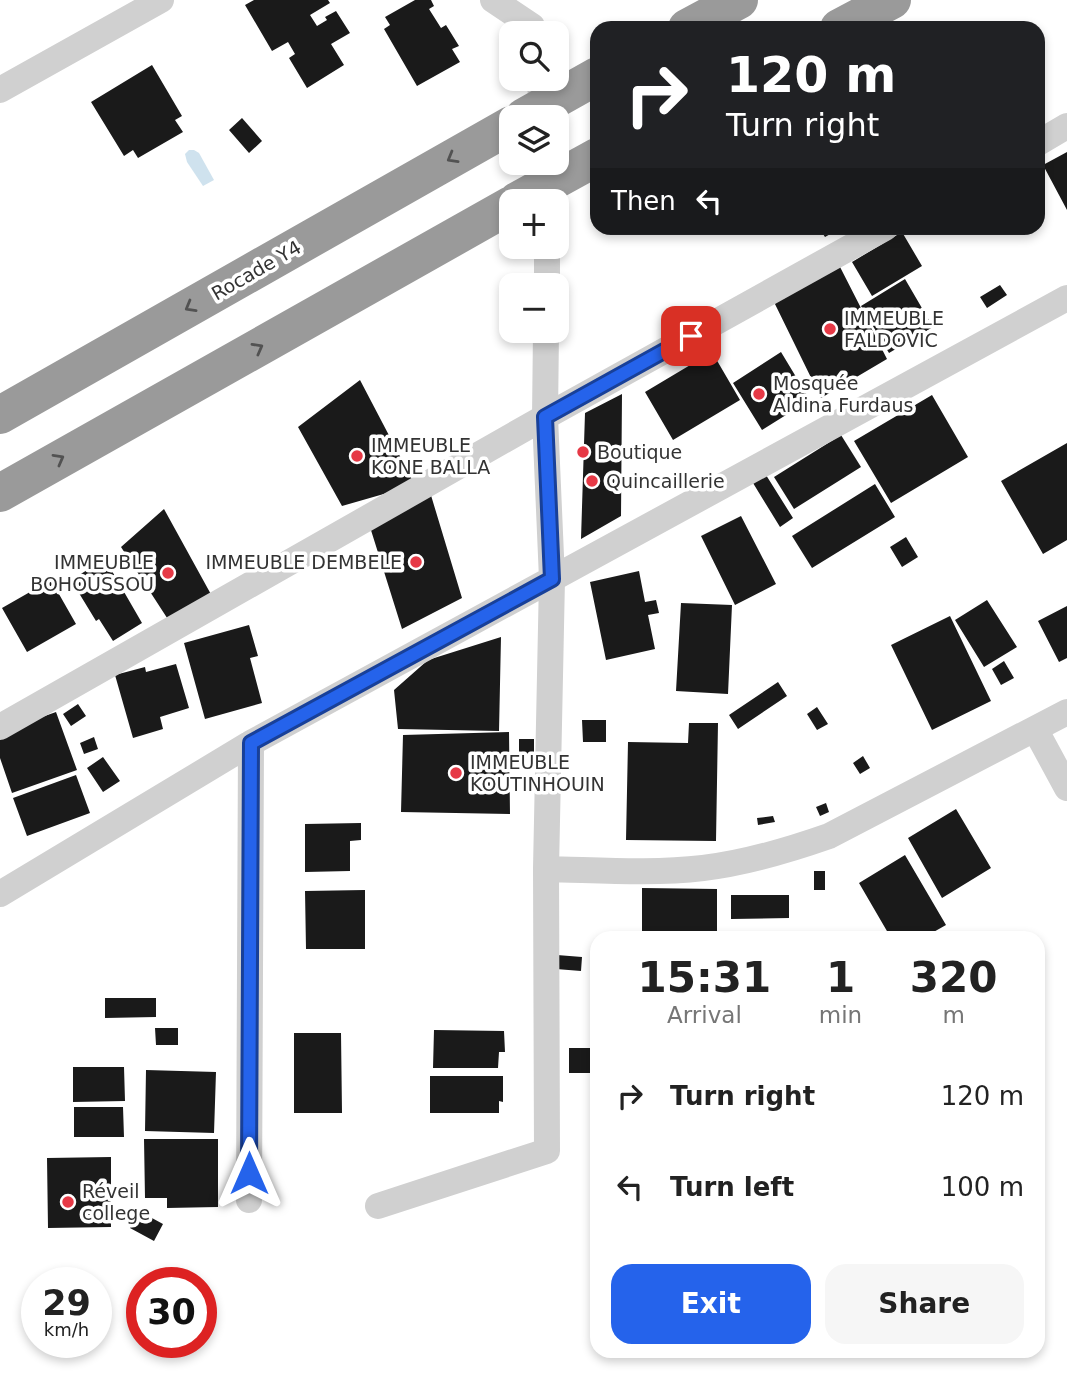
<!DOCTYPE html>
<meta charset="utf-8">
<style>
body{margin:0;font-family:"DejaVu Sans",sans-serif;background:#f6f6f6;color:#222;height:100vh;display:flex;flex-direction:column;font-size:26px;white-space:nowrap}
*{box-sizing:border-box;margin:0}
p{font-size:23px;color:#767676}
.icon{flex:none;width:38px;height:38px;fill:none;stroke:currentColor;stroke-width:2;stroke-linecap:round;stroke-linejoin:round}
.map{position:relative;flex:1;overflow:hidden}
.sheet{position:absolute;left:590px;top:931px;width:455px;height:427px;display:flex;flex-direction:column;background:#fff;border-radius:21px;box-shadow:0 4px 10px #0003}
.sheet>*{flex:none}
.banner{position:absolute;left:590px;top:21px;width:455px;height:214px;border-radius:21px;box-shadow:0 4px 10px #0003;background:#202124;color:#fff;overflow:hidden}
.controls{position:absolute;left:499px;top:21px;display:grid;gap:14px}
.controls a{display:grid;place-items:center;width:70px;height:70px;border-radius:14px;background:#fff;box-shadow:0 4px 10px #0003;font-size:35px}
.speed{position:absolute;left:21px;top:1267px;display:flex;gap:14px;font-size:35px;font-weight:700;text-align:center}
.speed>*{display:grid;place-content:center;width:91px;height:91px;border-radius:50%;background:#fff;box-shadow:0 4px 10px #0003;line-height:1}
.speed small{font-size:18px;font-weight:400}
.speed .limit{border:10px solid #d22;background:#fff;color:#111}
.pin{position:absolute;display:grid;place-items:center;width:60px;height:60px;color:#fff;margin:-30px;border-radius:14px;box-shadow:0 4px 10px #0006}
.me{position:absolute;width:77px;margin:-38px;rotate:0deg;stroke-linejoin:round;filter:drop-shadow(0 0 5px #0008)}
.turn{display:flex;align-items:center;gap:24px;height:147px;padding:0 21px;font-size:32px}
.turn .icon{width:91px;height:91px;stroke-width:2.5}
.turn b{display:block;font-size:49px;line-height:60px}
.then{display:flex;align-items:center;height:66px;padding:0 21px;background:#0003;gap:14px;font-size:26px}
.eta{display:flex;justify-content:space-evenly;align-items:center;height:119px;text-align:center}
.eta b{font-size:42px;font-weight:700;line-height:49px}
.primary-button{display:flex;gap:14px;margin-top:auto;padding:14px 21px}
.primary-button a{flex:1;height:80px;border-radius:21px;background:#2563eb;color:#fff;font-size:28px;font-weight:700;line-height:80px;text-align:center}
.primary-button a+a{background:#f6f6f6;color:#222}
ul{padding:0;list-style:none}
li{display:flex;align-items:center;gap:21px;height:91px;padding:0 21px}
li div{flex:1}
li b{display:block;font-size:26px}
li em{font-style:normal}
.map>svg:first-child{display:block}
.water{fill:#cfe2ee}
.building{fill:#1a1a1a}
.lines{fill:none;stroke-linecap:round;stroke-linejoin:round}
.street-tunnel{stroke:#d6d6d6;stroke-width:26;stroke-dasharray:26 13;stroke-linecap:butt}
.street{stroke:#d0d0d0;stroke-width:26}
.highway{stroke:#9a9a9a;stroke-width:38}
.oneway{stroke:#525252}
.route-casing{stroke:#184099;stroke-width:18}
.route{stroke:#2563eb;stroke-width:12}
.poi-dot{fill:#e63946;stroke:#fff;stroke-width:2.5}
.labels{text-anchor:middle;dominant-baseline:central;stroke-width:7;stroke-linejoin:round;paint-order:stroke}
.street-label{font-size:19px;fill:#333;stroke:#fff}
.poi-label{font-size:19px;fill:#333;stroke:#fff;text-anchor:start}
</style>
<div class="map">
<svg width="1067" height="1379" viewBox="0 0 1067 1379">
<rect width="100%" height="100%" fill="#fff"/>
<path class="water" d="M 189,150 L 194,150 L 199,153 L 214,180 L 203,186 L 187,162 L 185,154 Z"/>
<path class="building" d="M 254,0 L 328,0 L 330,3 L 310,15 L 317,26 L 327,20 L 325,17 L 336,11 L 350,33 L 331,44 L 344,65 L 307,88 L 289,58 L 295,54 L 288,42 L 272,51 L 245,5 Z
M 415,0 L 431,0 L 434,6 L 429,9 L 441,28 L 446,25 L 459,46 L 452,49 L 460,62 L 417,86 L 384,29 L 390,25 L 385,17 Z
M 152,65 L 182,116 L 175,120 L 183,132 L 138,158 L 133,150 L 124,156 L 91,102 Z
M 242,118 L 262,141 L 249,153 L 229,130 Z
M 1067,152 L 1067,210 L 1043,165 Z
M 819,228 L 841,228 L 825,237 Z
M 902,232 L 922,266 L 872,296 L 852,262 Z
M 838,263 L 887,359 L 821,398 L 773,300 Z
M 905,279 L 933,327 L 889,353 L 861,306 Z
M 1000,285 L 1007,295 L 987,308 L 980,297 Z
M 712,352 L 740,400 L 673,440 L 645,392 Z
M 781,352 L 810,400 L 762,430 L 733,383 Z
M 360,380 L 415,485 L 342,506 L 298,427 Z
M 622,394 L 621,516 L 581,539 L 585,413 Z
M 932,395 L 968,457 L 891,503 L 854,441 Z
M 841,435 L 861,467 L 794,509 L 774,477 Z
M 1067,443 L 1067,540 L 1043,554 L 1001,481 Z
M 766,475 L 793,518 L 780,527 L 753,483 Z
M 875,484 L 895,517 L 812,568 L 792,536 Z
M 430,492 L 462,598 L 402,629 L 370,527 Z
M 164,509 L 213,598 L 171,624 L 121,547 Z
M 741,516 L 776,584 L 735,605 L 701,536 Z
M 906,537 L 918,557 L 902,567 L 890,547 Z
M 105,559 L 142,623 L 113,641 L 99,619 L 96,621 L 71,580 Z
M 639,571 L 645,602 L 656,600 L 659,613 L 648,615 L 655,649 L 606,660 L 590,582 Z
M 51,580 L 76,624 L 27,652 L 2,608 Z
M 987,600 L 1017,647 L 984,667 L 955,620 Z
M 681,603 L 732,605 L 728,694 L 676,691 Z
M 1067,606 L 1067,658 L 1059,662 L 1038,621 Z
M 950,616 L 991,701 L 932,730 L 891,645 Z
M 249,625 L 258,656 L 250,658 L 262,703 L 205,719 L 184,643 Z
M 501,637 L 499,731 L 398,729 L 394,690 L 428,660 Z
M 1004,661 L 1014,678 L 1001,685 L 992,669 Z
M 176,664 L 189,708 L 160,717 L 163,729 L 133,738 L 115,675 L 145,667 L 146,672 Z
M 778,682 L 787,696 L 738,729 L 729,715 Z
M 78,704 L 86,716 L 71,726 L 63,714 Z
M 817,707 L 828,724 L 817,730 L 807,714 Z
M 56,712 L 77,770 L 12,793 L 0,758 L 0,732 Z
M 582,720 L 606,720 L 606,742 L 583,742 Z
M 689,723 L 718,723 L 716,841 L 626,840 L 628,742 L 688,743 Z
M 509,732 L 510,814 L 401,812 L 403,735 Z
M 94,737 L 98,749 L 84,754 L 80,743 Z
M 519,739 L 534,739 L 534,762 L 519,762 Z
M 863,756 L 870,768 L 860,774 L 853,763 Z
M 103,757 L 120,781 L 103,792 L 87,768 Z
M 76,775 L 90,813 L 27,836 L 13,798 Z
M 826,803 L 829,812 L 820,816 L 816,807 Z
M 956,809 L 991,868 L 942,898 L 908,838 Z
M 773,816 L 775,822 L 758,825 L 757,818 Z
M 361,823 L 361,840 L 350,841 L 350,871 L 305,872 L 305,824 Z
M 905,855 L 946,925 L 923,938 L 891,938 L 859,883 Z
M 814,871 L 825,871 L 825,890 L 814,890 Z
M 642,888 L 717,889 L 717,938 L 642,938 Z
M 365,890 L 365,949 L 306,949 L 305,891 Z
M 731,895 L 789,895 L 789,918 L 731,919 Z
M 557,955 L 582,957 L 581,971 L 556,969 Z
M 105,998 L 156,998 L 156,1017 L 105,1018 Z
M 155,1028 L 178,1028 L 178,1045 L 156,1045 Z
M 434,1030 L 504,1031 L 505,1052 L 499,1052 L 498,1068 L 433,1068 Z
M 294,1033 L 341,1033 L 342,1113 L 294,1113 Z
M 569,1048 L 596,1048 L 596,1073 L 569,1073 Z
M 73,1067 L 124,1067 L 125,1101 L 73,1102 Z
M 146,1070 L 216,1072 L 214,1133 L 145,1131 Z
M 430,1076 L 503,1076 L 503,1102 L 499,1101 L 499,1113 L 430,1113 Z
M 74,1107 L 123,1107 L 124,1137 L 74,1137 Z
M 144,1139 L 218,1139 L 218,1207 L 167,1208 L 167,1198 L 145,1198 Z
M 111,1157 L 111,1227 L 48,1228 L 47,1158 Z
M 139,1211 L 163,1224 L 154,1241 L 130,1228 Z"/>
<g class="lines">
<path class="street-tunnel" d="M 539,79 L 544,117"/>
<path class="street" d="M 493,0 L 532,26 L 533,33
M 0,90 L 161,0
M 1038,143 L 1067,126
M 547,285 L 547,247
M 0,727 L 545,417 L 885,228
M 1035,729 L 1067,788
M 546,869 C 598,870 652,874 703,868 C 746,863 789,850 829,836 L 1067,712
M 0,894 L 251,743 L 1067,298
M 249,1200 L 251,743
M 378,1206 L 547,1151 L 546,869 L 552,579 L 545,417 L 546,331"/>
<path class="highway" d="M 687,28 L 739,0
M 839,28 L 892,0
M 524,117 L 597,76
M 517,201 L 597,157
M 0,415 L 511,125
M 0,493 L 511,205"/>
</g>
<defs><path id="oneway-chevron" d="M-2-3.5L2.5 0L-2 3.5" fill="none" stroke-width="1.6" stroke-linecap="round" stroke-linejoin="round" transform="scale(1.75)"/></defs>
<g class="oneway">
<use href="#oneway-chevron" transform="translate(452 158) rotate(150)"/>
<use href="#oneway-chevron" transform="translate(190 307) rotate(150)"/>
<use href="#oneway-chevron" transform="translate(258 348) rotate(-29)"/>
<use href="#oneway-chevron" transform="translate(59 459) rotate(-29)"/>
</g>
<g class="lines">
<g class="route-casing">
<path id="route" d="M 249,1173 L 251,743 L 552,579 L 545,417 L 691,336"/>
</g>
<use href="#route" class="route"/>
</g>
<g class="poi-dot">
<circle cx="830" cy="329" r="7"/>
<circle cx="759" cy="394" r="7"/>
<circle cx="583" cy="452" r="7"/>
<circle cx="357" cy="456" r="7"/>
<circle cx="592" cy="481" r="7"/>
<circle cx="416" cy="562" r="7"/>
<circle cx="168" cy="573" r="7"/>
<circle cx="456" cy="773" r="7"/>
<circle cx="68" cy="1202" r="7"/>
</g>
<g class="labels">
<g class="street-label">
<text transform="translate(256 270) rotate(-30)">Rocade Y4</text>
</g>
<g class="poi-label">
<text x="844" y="318">IMMEUBLE<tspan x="844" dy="22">FALDOVIC</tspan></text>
<text x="773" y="383">Mosquée<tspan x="773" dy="22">Aldina Furdaus</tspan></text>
<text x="371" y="445">IMMEUBLE<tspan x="371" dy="22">KONE BALLA</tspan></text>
<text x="597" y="452">Boutique</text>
<text x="606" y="481">Quincaillerie</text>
<text x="154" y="562" text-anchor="end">IMMEUBLE<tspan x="154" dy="22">BOHOUSSOU</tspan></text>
<text x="402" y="562" text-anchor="end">IMMEUBLE DEMBELE</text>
<text x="470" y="762">IMMEUBLE<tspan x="470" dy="22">KOUTINHOUIN</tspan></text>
<text x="82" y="1191">Réveil<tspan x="82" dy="22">college</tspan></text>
</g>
</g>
</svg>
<div class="controls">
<a><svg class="icon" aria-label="search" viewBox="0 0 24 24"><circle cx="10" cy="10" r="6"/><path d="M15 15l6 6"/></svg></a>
<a><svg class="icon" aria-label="layers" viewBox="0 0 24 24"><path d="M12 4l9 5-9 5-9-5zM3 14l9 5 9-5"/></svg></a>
<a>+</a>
<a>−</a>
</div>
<div class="speed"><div>29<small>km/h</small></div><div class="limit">30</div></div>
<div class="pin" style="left:691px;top:336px;background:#d93025"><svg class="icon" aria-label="arrive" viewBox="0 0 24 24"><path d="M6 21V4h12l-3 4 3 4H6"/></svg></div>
<svg class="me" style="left:249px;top:1173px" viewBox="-20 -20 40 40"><path d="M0-17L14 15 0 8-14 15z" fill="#2563eb" stroke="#fff" stroke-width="4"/></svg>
<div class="banner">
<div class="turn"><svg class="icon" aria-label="right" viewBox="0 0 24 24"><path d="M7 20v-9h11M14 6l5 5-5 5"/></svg><div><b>120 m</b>Turn right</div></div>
<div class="then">Then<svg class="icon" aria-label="left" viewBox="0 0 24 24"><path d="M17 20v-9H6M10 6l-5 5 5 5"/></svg></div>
</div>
<section class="sheet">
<div class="eta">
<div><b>15:31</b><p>Arrival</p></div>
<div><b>1</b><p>min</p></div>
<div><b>320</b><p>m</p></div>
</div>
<ul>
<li><svg class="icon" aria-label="right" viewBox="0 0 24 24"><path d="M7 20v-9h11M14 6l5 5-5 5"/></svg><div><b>Turn right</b></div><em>120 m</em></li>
<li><svg class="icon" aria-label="left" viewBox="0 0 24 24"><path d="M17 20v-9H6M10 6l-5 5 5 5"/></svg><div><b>Turn left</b></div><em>100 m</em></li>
</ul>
<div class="primary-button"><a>Exit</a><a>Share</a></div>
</section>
</div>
